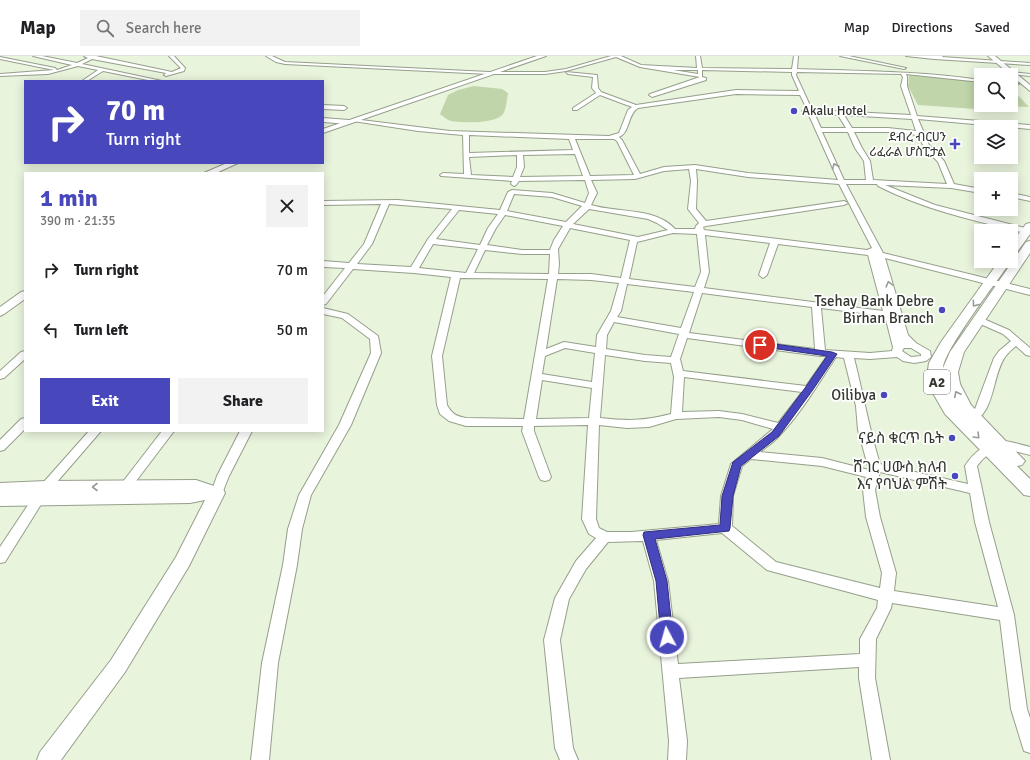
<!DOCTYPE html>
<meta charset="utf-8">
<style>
body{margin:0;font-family:Signika,"Noto Sans Ethiopic",sans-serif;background:#f2f2f2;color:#202124;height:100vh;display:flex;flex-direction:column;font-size:15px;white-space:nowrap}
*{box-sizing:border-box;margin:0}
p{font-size:13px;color:#757577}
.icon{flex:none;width:22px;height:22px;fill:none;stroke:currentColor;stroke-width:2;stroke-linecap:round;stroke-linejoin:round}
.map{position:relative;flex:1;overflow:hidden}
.drawer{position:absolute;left:24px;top:116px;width:300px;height:260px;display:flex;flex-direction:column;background:#fff;border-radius:0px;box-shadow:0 2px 10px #0003}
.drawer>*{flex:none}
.guide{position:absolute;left:24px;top:24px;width:300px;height:84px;border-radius:0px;box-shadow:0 2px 10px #0003;background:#4847bc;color:#fff;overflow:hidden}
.buttons{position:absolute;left:974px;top:12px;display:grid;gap:8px}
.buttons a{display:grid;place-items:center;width:44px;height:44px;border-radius:0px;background:#fff;box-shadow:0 2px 10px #0003;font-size:20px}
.pin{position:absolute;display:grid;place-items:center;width:34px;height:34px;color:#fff;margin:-17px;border:2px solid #fff;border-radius:50%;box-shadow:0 1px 4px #0007}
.me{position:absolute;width:44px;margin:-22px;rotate:354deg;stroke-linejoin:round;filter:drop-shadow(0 0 3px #0008)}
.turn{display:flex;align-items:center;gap:14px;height:84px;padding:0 16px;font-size:18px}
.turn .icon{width:52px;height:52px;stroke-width:2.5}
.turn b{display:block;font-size:28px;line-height:34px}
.round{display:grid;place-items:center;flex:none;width:42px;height:42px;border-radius:0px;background:#f2f2f2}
.summary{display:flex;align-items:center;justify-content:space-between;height:68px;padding:0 16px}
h1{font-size:24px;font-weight:700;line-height:30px;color:#4847bc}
.primary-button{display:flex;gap:8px;margin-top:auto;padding:8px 16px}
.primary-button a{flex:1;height:46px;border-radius:0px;background:#4847bc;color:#fff;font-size:16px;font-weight:700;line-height:46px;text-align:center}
.primary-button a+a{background:#f2f2f2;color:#202124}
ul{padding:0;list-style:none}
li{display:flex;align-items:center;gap:12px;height:60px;padding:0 16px}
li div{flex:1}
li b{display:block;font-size:15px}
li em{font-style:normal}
header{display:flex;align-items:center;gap:24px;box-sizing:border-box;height:56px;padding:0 20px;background:#fff;border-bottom:1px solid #e0e0e0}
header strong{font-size:19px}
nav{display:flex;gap:22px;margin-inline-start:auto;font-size:14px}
.search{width:280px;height:36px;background:#f2f2f2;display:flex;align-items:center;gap:10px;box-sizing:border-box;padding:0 14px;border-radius:0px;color:#757577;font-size:15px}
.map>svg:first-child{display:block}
.green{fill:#c1d5ab}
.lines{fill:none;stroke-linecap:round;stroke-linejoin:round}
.minor-casing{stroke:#959f8b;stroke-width:2}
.major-casing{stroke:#959f8b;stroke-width:2}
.highway-casing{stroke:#959f8b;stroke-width:2}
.minor{fill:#fff;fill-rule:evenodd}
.major{fill:#fff;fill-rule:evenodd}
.highway{fill:#fff;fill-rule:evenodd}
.oneway{stroke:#999b97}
.route{fill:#4847bc;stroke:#2f2e7a}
.poi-dot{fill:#4847bc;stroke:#fff;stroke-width:1.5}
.labels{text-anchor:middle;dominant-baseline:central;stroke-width:3.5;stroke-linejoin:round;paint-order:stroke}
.far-poi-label{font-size:13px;fill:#33372f;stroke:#fff;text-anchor:start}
.shield{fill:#fff;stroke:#70736d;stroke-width:1}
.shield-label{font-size:14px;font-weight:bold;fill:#33372f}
.poi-label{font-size:15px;fill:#33372f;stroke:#fff;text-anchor:end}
</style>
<header>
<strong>Map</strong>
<div class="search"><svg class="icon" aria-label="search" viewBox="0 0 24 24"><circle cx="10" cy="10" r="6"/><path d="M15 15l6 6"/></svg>Search here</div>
<nav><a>Map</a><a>Directions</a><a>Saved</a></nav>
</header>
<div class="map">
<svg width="1030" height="704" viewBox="0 0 1030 704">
<rect width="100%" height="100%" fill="#e9f4dd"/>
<path class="green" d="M 909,19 L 981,26 L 981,49 L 1011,49 L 1011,32 L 1029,51 L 1001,50 L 1004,55 L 918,49 L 908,30 Z
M 474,30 L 502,33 L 508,37 C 507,43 506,54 503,58 C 496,68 462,67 451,65 C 447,64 444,61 440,58 L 448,39 L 458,34 Z"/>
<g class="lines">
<g class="minor-casing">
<path id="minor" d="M 33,0 L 42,0 L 77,7 L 88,2 L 84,0 L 96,0 L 172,16 L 181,12 L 169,0 L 174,0 L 185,12 L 184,15 L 166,20 L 164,19 L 166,17 L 92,3 L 82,8 L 162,25 L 153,25 L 103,15 L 87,25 L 82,25 L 98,14 L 78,10 L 48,18 L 0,20 L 0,18 L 54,14 L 0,3 L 0,1 L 55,12 L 57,14 L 72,9 Z
M 266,0 L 272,0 L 285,6 L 489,16 L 545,16 L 566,13 L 611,0 L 621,0 L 641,9 L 697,12 L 696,0 L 700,0 L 702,12 L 792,13 L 794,0 L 798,0 L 797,13 C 859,15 920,15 981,24 L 981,26 L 906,18 L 907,21 L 907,30 L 917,60 L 1030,69 L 1030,73 L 918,63 L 929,89 L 944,105 L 954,128 L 981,133 L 981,137 L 951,132 L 885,129 L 935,149 L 1029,173 L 1029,177 L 1026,177 C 975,165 925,154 878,130 L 877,128 L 846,128 L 883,197 L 1030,233 L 1030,239 L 885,202 L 908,279 L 916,287 L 930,295 L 931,301 L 926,305 L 914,307 L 903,305 L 897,301 L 870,303 L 854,302 C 863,337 869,373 880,408 L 968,428 L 965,410 C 973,397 988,384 1005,385 C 1013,386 1022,389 1030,391 L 1030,399 C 1007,393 993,388 977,410 L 989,466 L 1014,559 L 1027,653 L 1030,662 L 1030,697 L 1024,695 L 1011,653 L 1000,564 L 892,547 L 891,552 L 876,583 L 875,622 L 890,704 L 872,704 L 859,622 L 859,611 L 679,622 L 687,685 L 686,704 L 668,704 L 669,685 L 654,525 L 643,485 L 608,486 L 586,513 L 569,543 L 560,584 L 573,692 L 578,704 L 560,704 L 555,692 L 544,584 L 555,542 L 576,505 L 596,482 L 589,478 L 582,463 L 588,369 L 534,370 L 534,375 L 551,421 L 549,424 L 545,425 L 541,424 L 539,421 L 522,375 L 523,370 L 466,370 L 449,365 L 440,358 L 437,349 L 432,300 L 451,221 L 414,217 L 353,213 L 326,248 L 323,249 L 323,240 L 345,212 L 323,211 L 323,205 L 349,207 L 364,188 L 381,148 L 323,149 L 323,145 L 398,144 L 500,154 L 508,136 L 512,134 L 552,137 L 585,147 L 589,137 L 585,124 L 519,125 L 516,129 L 514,130 L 511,128 L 512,125 L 441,120 L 440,119 L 443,117 L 464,118 L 463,79 L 418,75 L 353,65 L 353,63 L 450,75 L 609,80 L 619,77 L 628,54 L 632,51 L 600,39 L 577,54 L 573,54 L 573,52 L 596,37 L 592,32 L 593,21 L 568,18 L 566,16 L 597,19 L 598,32 L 601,36 L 636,49 L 736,34 L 799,35 L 792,19 L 792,16 L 702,14 L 702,21 L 706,22 L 706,24 L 652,41 L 649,39 L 650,38 L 700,21 L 640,11 L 616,1 L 566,15 L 545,18 L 489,18 L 285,8 L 276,6 ZM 673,14 L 698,14 L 698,18 ZM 797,16 L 901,18 L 903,21 L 901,30 L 911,59 L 812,54 L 796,19 ZM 736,38 L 800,39 L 807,53 L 802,55 L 808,57 L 838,124 L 748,117 L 695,109 L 664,111 L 640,118 L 622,84 L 619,81 C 630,77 627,59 638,52 ZM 814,57 L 838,59 L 846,72 L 821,72 ZM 844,59 L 912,63 L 916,75 L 888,72 L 852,72 ZM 822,76 L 848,76 L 855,92 L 864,105 L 866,124 L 844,124 ZM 854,76 L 888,76 L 918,79 L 924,91 L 938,106 L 947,128 L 873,124 L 870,105 L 862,92 ZM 469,79 L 569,83 L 573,94 L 469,97 ZM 575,83 L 614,83 L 617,85 L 634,119 L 590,120 ZM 575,98 L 583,120 L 520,121 L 524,111 L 523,99 ZM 517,99 L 517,111 L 513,121 L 471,119 L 469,101 ZM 689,113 L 691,125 L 688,153 L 699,167 L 696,170 L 695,173 L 675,173 C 655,151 617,157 591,149 L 597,137 L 591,124 L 635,123 L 664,115 ZM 696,113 L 748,121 L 839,128 L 872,192 L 867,194 L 704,174 L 703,171 L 706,170 L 844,149 L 848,147 L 844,145 L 706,165 L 696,153 L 697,125 ZM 514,138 L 552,141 L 582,150 L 566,166 L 507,155 ZM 389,148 L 452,153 L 428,183 L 411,211 L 357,208 L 372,188 ZM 589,153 L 648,163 L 657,167 L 668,174 L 638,181 L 573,168 ZM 459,154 L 498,158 L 488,172 L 480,189 L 436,183 ZM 505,159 L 563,170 L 554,184 L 550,194 L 522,194 L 487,189 L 496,172 ZM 570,172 L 630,184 L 621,222 L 591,218 L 558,218 L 559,208 L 558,193 ZM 673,177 L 697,178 L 701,216 L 695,231 L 629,223 L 637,186 ZM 705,179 L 770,187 L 759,219 L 763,222 L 767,219 L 778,188 L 868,199 L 883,255 L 704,232 L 709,216 ZM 433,188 L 478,193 L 466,217 L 419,212 ZM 485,194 L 522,198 L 550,198 L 549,218 L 474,217 ZM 460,222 L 548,223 L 524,363 L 466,362 C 456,360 452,358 447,349 L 442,300 ZM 557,223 L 591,224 L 619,227 L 611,255 L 597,279 L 596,291 L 564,286 L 546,293 ZM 627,228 L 694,236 L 681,272 L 617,261 L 621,255 ZM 702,237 L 812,251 L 815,293 L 689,277 ZM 821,252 L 885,260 L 893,291 L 892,295 L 870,297 L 825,294 ZM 614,266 L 679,278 L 671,301 L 645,299 L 606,293 L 607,279 ZM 687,282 L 820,300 L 827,300 L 806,330 L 683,315 L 680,303 ZM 565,292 L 595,297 L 592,326 L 542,318 L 545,300 ZM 904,292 L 911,292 L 921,298 L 921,300 L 911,301 L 902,295 ZM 605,299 L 645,305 L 671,307 L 674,321 L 671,358 C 643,365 628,365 600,362 ZM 836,301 L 844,302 L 856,350 L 858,374 L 869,414 L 822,402 L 760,396 C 766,391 774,386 779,380 C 800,359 819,326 836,301 ZM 684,321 L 802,336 L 778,367 L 742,358 L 719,355 L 682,356 ZM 542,324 L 592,332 L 589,362 L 536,363 ZM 719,361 L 742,364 L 773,373 L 731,408 L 721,440 L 719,468 L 631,476 L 607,476 L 599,472 L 596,463 L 599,369 L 627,372 L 649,371 L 676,363 ZM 751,403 L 822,410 L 866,421 L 863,434 L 866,461 L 882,517 L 880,532 L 776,506 L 732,470 L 733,440 L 742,410 ZM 880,416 L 970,437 L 975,466 L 998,551 L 894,535 L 896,517 L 880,461 L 875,434 ZM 722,477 L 767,514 L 878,544 L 877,552 L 860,583 L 860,598 L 678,608 L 668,525 L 656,484 Z
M 840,0 L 849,0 L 906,12 L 904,13 Z
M 906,0 L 943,0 L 942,1 L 1030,7 L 1030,9 L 934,3 Z
M 1010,16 L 1030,18 L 1030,20 L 1012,18 Z
M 1011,26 L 1019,28 L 1011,30 Z
M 323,49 L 344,50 L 347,52 L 344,54 L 323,53 Z
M 323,62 L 349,64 L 352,66 L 349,68 L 323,66 Z
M 1011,137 L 1030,141 L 1030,145 L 1011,141 Z
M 323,252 L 348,258 L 378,280 L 381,297 L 351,369 L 311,439 L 302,473 L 297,509 L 278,607 L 269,704 L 251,704 L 262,607 L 283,509 L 288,473 L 299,439 L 339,369 L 371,297 L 370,283 L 342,262 L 323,258 Z
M 979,261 L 1009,274 L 1030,292 L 1030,300 L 1026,299 L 1016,290 C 1012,293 1008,297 1005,301 C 991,321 996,360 968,368 L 964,366 L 962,364 L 975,353 L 994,302 L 999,295 L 1011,285 L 1003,278 L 976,266 L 974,264 L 976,262 Z
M 25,295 L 25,303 L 4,322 L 0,323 L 0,315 L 21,296 Z
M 25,362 L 25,373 L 4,394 L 0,395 L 0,384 L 21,363 Z
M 89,375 L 101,375 L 50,434 L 5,506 L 0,507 L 0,491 L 42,428 Z
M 162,375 L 174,375 L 130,433 L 126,434 L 122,433 L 120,430 L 122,427 Z
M 240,375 L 252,375 L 229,420 L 221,440 L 217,441 L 213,440 L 211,437 L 217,420 Z"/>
</g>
<g class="major-casing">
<path id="major" d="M 537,0 L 546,0 L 323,77 L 323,73 Z
M 227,107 L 238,107 L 216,117 L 204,117 Z
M 25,235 L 25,243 L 4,258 L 0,260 L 0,251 L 21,236 Z
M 196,424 L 223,433 L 225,437 L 189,510 L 125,616 L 61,704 L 37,704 L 40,696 L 111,604 L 176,501 L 205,444 L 190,447 L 0,450 L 0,427 L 46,425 Z"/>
</g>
<g class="highway-casing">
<path id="highway" d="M 988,0 L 995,0 L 1030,29 L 1030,35 Z
M 1030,167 L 1030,178 L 1015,199 L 1011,200 L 1011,188 L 1026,168 Z
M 1030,185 L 1030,197 L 964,296 L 958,316 L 960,328 L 971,349 L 1025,405 L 1022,409 L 1017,410 L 1030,423 L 1030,440 L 1024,439 L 945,358 L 930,332 L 927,321 L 929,307 L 941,286 L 999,205 L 1011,205 C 998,224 944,294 943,312 L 950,296 L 1026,186 Z"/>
</g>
<use href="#minor" class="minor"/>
<use href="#major" class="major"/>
<use href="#highway" class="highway"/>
</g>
<defs><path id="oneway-chevron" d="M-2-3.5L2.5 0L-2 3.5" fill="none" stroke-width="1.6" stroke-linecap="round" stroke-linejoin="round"/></defs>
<g class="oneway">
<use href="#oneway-chevron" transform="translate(835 110) rotate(-113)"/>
<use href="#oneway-chevron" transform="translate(889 228) rotate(-105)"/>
<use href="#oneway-chevron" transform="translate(975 248) rotate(126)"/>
<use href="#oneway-chevron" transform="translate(957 338) rotate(-117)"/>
<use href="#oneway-chevron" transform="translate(977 380) rotate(45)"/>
<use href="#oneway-chevron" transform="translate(95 431) rotate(180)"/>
</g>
<path class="route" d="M 760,286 L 832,296 L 837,298 L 812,335 L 779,380 L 741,410 L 733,440 L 730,472 L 729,475 L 655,483 L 667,525 L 673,581 L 671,584 L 667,586 L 663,584 L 661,581 L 656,525 L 643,479 L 644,476 L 720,469 L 722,440 L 733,406 L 772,376 L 805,332 L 827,300 L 757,290 L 756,289 Z"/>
<g class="poi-dot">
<circle cx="794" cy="55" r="4"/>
<path d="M953 82h4v4h4v4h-4v4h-4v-4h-4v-4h4z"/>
<circle cx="942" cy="254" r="4"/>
<circle cx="884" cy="339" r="4"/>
<circle cx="952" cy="382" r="4"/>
<circle cx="955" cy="420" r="4"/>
</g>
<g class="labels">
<g class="far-poi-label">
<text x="802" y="55">Akalu Hotel</text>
<text x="946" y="81" text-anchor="end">ደብረ ብርሀን<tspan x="946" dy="15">ሪፈራል ሆስፒታል</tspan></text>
</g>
<rect class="shield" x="924" y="314" width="26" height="24" rx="3"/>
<g class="shield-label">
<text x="937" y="326">A2</text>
</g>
<g class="poi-label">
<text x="934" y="245">Tsehay Bank Debre<tspan x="934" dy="17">Birhan Branch</tspan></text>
<text x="876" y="339">Oilibya</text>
<text x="944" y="382">ናይስ ቁርጥ ቤት</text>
<text x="947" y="411">ሸገር ሀውስ ክለብ<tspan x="947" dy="17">እና የባህል ምሽት</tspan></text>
</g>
</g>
</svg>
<div class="buttons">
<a><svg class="icon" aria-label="search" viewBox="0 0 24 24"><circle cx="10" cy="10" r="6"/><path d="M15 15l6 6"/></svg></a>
<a><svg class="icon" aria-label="layers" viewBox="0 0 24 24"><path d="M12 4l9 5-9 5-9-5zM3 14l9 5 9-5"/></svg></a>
<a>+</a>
<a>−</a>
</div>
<div class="pin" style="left:760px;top:289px;background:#d93025"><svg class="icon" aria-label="arrive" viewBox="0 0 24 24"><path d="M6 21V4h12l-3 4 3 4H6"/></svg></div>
<svg class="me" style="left:667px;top:581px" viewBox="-20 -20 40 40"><circle r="17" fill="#4847bc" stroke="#fff" stroke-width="3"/><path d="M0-11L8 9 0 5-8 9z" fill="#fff"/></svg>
<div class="guide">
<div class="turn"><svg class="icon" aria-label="right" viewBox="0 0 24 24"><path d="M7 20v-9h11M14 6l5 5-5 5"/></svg><div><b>70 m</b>Turn right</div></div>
</div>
<section class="drawer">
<div class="summary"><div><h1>1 min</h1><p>390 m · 21:35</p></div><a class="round"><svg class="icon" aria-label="close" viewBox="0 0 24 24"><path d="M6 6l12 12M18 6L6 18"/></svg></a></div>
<ul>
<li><svg class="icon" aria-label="right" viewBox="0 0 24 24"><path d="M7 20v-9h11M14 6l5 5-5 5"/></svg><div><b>Turn right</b></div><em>70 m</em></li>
<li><svg class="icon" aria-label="left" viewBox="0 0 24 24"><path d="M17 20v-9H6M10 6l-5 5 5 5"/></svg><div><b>Turn left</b></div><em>50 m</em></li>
</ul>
<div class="primary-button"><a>Exit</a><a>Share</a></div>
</section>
</div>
